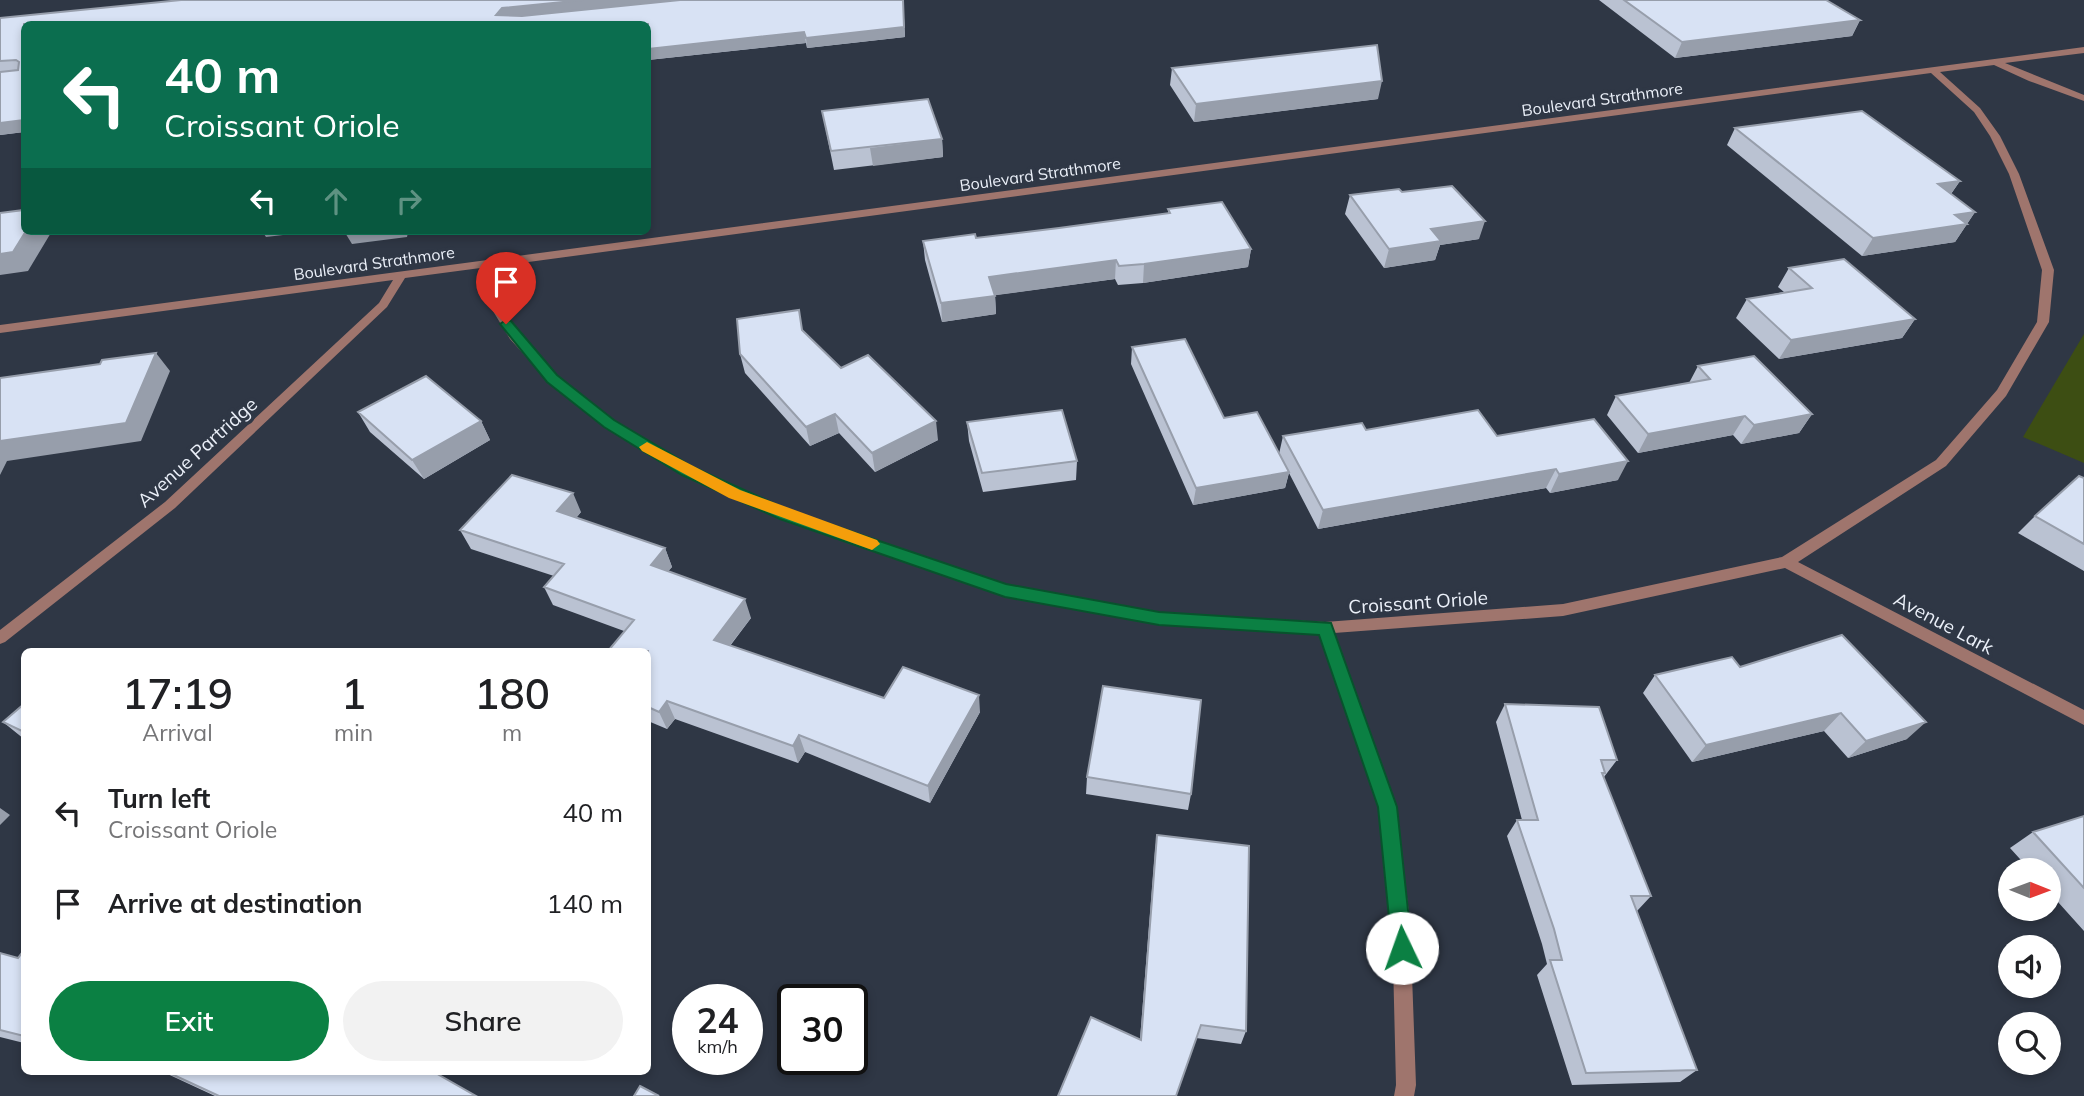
<!DOCTYPE html>
<style>
body{margin:0;font-family:Mulish,sans-serif;background:#f2f2f2;color:#202124;height:100vh;display:flex;flex-direction:column;font-size:26px;white-space:nowrap}
*{box-sizing:border-box;margin:0}
p{font-size:23px;color:#757577}
.icon{flex:none;width:38px;height:38px;fill:none;stroke:currentColor;stroke-width:2;stroke-linecap:round;stroke-linejoin:round}
.map{position:relative;flex:1;overflow:hidden}
.side{position:absolute;left:21px;top:648px;width:630px;height:427px;display:flex;flex-direction:column;background:#fff;border-radius:10px;box-shadow:0 4px 10px #0003}
.side>*{flex:none}
.top-card{position:absolute;left:21px;top:21px;width:630px;height:214px;border-radius:10px;box-shadow:0 4px 10px #0003;background:#0b6e4f;color:#fff;overflow:hidden}
.needle{width:46px;rotate:91deg}
.controls{position:absolute;left:1998px;top:858px;display:grid;gap:14px}
.controls a{display:grid;place-items:center;width:63px;height:63px;border-radius:50%;background:#fff;box-shadow:0 4px 10px #0003;font-size:35px}
.speed{position:absolute;left:672px;top:984px;display:flex;gap:14px;font-size:35px;font-weight:700;text-align:center}
.speed>*{display:grid;place-content:center;width:91px;height:91px;border-radius:50%;background:#fff;box-shadow:0 4px 10px #0003;line-height:1}
.speed small{font-size:18px;font-weight:400}
.speed .limit{border:4px solid #111;border-radius:10px;background:#fff;color:#111}
.pin{position:absolute;display:grid;place-items:center;width:60px;height:60px;color:#fff;margin:-72px -30px;border-radius:50% 50% 50% 0;rotate:-45deg;box-shadow:0 0 7px #0007}
.pin .icon{rotate:45deg}
.me{position:absolute;width:77px;margin:-38px;rotate:357deg;stroke-linejoin:round;filter:drop-shadow(0 0 5px #0008)}
.turn{display:flex;align-items:center;gap:24px;height:147px;padding:0 28px;font-size:32px}
.turn .icon{width:91px;height:91px;stroke-width:2.5}
.turn b{display:block;font-size:49px;line-height:60px}
.lanes{display:flex;align-items:center;height:66px;padding:0 28px;background:#0003;justify-content:center;gap:35px;direction:ltr}
.lanes .off{opacity:.35}
.eta{display:flex;justify-content:space-evenly;align-items:center;height:119px;text-align:center}
.eta b{font-size:42px;font-weight:600;line-height:49px}
.button{display:flex;gap:14px;margin-top:auto;padding:14px 28px}
.button a{flex:1;height:80px;border-radius:42px;background:#0b8043;color:#fff;font-size:28px;font-weight:600;line-height:80px;text-align:center}
.button a+a{background:#f2f2f2;color:#202124}
ul{padding:0;list-style:none}
li{display:flex;align-items:center;gap:21px;height:91px;padding:0 28px}
li div{flex:1}
li b{display:block;font-size:26px}
li em{font-style:normal}
.map>svg:first-child{display:block}
.green{fill:#3d4e13}
.lines{fill:none;stroke-linecap:round;stroke-linejoin:round}
.street{fill:#9f756d;fill-rule:evenodd}
.wall{fill:#bac2d2}
.shaded-wall{fill:#979eab}
.building{fill:#d8e2f4;stroke:#979eab;stroke-width:2}
.route{fill:#0b8043;stroke:#07532c;stroke-width:2}
.slow{fill:#f59e0b}
.labels{text-anchor:middle;dominant-baseline:central;stroke-width:7;stroke-linejoin:round;paint-order:stroke}
.far-street-label{font-size:16px;fill:#ebf0f9;stroke:#2f3745}
.street-label{font-size:19px;fill:#ebf0f9;stroke:#2f3745}
</style>
<div class="map">
<svg width="2084" height="1096" viewBox="0 0 2084 1096">
<rect width="100%" height="100%" fill="#2f3745"/>
<path class="green" d="M 2084,334 L 2084,463 L 2023,437 Z"/>
<g class="lines">
<path class="street" d="M 2084,47 L 2084,53 L 2005,63 L 2084,95 L 2084,101 L 2029,81 L 1994,65 L 1940,72 L 1980,108 L 2000,136 L 2019,174 L 2054,270 L 2049,322 L 2006,396 L 1946,466 L 1798,562 L 2084,710 L 2084,725 L 1785,568 L 1563,616 L 1334,633 L 1395,807 L 1410,920 L 1416,1085 L 1414,1096 L 1394,1096 L 1396,1085 L 1392,920 L 1379,807 L 1319,634 L 1159,625 L 1005,596 L 780,519 L 683,474 L 605,426 L 548,381 L 510,339 L 482,293 L 488,267 L 405,278 L 387,307 L 175,508 L 5,642 L 0,644 L 0,630 L 165,502 L 379,303 L 393,280 L 0,333 L 0,325 ZM 1931,73 L 1974,112 L 1990,136 L 2009,174 L 2042,270 L 2037,322 L 1997,390 L 1936,460 L 1782,557 L 1563,604 L 1325,622 L 1159,613 L 1006,584 L 790,511 L 693,468 L 613,420 L 556,375 L 519,334 L 494,293 L 499,266 Z"/>
</g>
<path class="wall" d="M 903,0 L 905,37 L 807,48 L 806,43 L 648,60 L 648,24 L 24,24 L 24,132 L 0,135 L 0,18 Z
M 1599,0 L 1826,0 L 1860,20 L 1852,36 L 1675,58 Z
M 1172,68 L 1378,99 L 1194,122 L 1170,85 Z
M 822,111 L 942,139 L 943,157 L 834,170 Z
M 1735,128 L 1960,181 L 1951,194 L 1975,212 L 1955,242 L 1862,256 L 1727,145 Z
M 1402,192 L 1479,239 L 1440,245 L 1435,260 L 1384,268 L 1345,214 L 1350,195 Z
M 1168,209 L 1251,249 L 1248,267 L 1143,283 L 1118,285 L 1115,279 L 995,295 L 996,314 L 942,322 L 925,260 L 923,241 L 976,238 L 1059,228 L 1168,213 Z
M 1789,268 L 1915,319 L 1902,338 L 1779,359 L 1736,318 L 1747,299 L 1784,292 L 1778,287 Z
M 803,331 L 841,368 L 938,440 L 875,472 L 839,433 L 810,446 L 745,373 L 740,354 Z
M 1132,347 L 1224,418 L 1279,454 L 1283,436 L 1366,430 L 1497,436 L 1618,480 L 1550,493 L 1546,488 L 1318,529 L 1289,473 L 1285,488 L 1193,505 L 1131,364 Z
M 1698,366 L 1812,414 L 1799,433 L 1741,444 L 1733,435 L 1638,453 L 1607,415 L 1616,396 L 1689,383 Z
M 358,412 L 481,421 L 490,440 L 424,479 L 370,432 Z
M 967,422 L 1077,461 L 1076,480 L 983,492 L 969,441 Z
M 2084,478 L 2084,571 L 2018,533 L 2035,516 Z
M 581,512 L 576,518 L 665,548 L 672,567 L 668,571 L 751,618 L 730,646 L 884,698 L 980,712 L 930,803 L 805,752 L 798,763 L 675,719 L 667,729 L 648,721 L 648,651 L 624,631 L 553,605 L 544,587 L 554,576 L 471,549 L 460,530 Z
M 1740,667 L 1907,739 L 1848,758 L 1824,731 L 1692,762 L 1643,693 L 1655,675 Z
M 24,704 L 24,739 L 3,722 Z
M 1505,704 L 1617,760 L 1604,777 L 1603,777 L 1651,896 L 1637,911 L 1697,1070 L 1680,1082 L 1572,1085 L 1537,975 L 1547,964 L 1542,944 L 1507,836 L 1517,820 L 1522,820 L 1496,722 Z
M 1087,777 L 1191,794 L 1188,810 L 1086,794 Z
M 2084,816 L 2084,931 L 2049,892 L 2049,870 L 2030,870 L 2010,848 L 2033,832 Z
M 1157,835 L 1246,1031 L 1241,1044 L 1196,1038 L 1140,1039 L 1155,851 Z
M 24,950 L 24,1043 L 0,1037 L 0,953 L 18,958 Z
M 161,1071 L 432,1071 L 476,1096 L 215,1096 Z"/>
<path class="shaded-wall" d="M 583,0 L 686,0 L 506,18 L 496,15 L 502,8 Z
M 903,0 L 905,37 L 807,48 L 806,38 Z
M 1860,20 L 1852,36 L 1675,58 L 1682,42 Z
M 804,32 L 806,43 L 648,60 L 648,49 Z
M 1382,81 L 1378,99 L 1194,122 L 1196,104 Z
M 24,120 L 24,132 L 0,135 L 0,123 Z
M 942,139 L 943,157 L 873,166 L 870,148 Z
M 1960,181 L 1948,198 L 1938,184 Z
M 1975,212 L 1955,242 L 1862,256 L 1873,238 L 1955,215 Z
M 1485,221 L 1479,239 L 1440,245 L 1435,260 L 1384,268 L 1389,249 L 1431,229 Z
M 26,231 L 52,231 L 28,271 L 0,275 L 0,254 Z
M 262,231 L 317,231 L 266,237 Z
M 344,231 L 413,231 L 408,232 L 407,237 L 352,244 Z
M 1251,249 L 1248,267 L 1143,283 L 1144,264 Z
M 1116,260 L 1115,279 L 990,296 L 989,277 Z
M 995,296 L 996,314 L 942,322 L 941,303 Z
M 1915,319 L 1902,338 L 1779,359 L 1791,340 Z
M 156,353 L 170,371 L 141,441 L 7,461 L 0,475 L 0,441 Z
M 835,414 L 839,433 L 810,446 L 806,427 Z
M 1812,414 L 1799,433 L 1741,444 L 1754,425 Z
M 1745,416 L 1733,435 L 1638,453 L 1648,434 Z
M 481,421 L 490,440 L 424,479 L 412,460 Z
M 936,421 L 938,440 L 875,472 L 872,453 Z
M 1628,461 L 1618,480 L 1550,493 L 1559,474 Z
M 1556,469 L 1546,488 L 1318,529 L 1323,510 Z
M 1289,472 L 1285,488 L 1193,505 L 1196,488 Z
M 573,493 L 581,512 L 566,530 L 557,511 Z
M 665,548 L 672,567 L 658,583 L 651,565 Z
M 745,599 L 751,618 L 720,658 L 714,640 Z
M 979,695 L 980,712 L 930,803 L 928,786 Z
M 667,701 L 675,719 L 667,729 L 659,712 Z
M 1841,713 L 1824,731 L 1692,762 L 1706,745 Z
M 1926,722 L 1907,739 L 1848,758 L 1866,741 Z
M 799,735 L 805,752 L 798,763 L 793,746 Z
M 0,808 L 10,815 L 0,825 Z"/>
<path class="building" d="M 181,0 L 583,0 L 502,8 L 496,15 L 522,16 L 680,0 L 903,0 L 904,27 L 806,38 L 804,32 L 648,49 L 648,24 L 24,24 L 24,120 L 0,123 L 0,72 L 18,70 L 19,62 L 16,60 L 0,61 L 0,18 Z
M 1624,0 L 1826,0 L 1860,20 L 1682,42 Z
M 1377,45 L 1382,81 L 1196,104 L 1172,68 Z
M 928,99 L 942,139 L 831,151 L 822,111 Z
M 1862,111 L 1960,181 L 1938,184 L 1975,212 L 1955,215 L 1967,224 L 1873,238 L 1735,128 Z
M 1452,186 L 1485,221 L 1431,229 L 1441,241 L 1389,249 L 1350,195 L 1399,189 L 1402,192 Z
M 1222,202 L 1251,249 L 1144,264 L 1119,266 L 1116,260 L 989,277 L 995,296 L 941,303 L 923,241 L 975,234 L 976,238 L 1059,228 L 1170,213 L 1168,209 Z
M 24,210 L 24,231 L 26,231 L 13,252 L 0,254 L 0,213 Z
M 1844,259 L 1915,319 L 1791,340 L 1747,299 L 1812,288 L 1789,268 Z
M 799,310 L 802,330 L 841,368 L 868,355 L 936,421 L 872,453 L 835,414 L 806,427 L 740,354 L 737,319 Z
M 1185,339 L 1224,418 L 1257,412 L 1289,472 L 1196,488 L 1132,347 Z
M 156,353 L 126,423 L 0,441 L 0,378 L 100,364 L 102,360 Z
M 1754,356 L 1812,414 L 1754,425 L 1745,416 L 1648,434 L 1616,396 L 1710,379 L 1698,366 Z
M 426,376 L 481,421 L 412,460 L 358,412 Z
M 1062,410 L 1077,461 L 982,473 L 967,422 Z
M 1478,410 L 1497,436 L 1594,419 L 1628,461 L 1559,474 L 1556,469 L 1323,510 L 1283,436 L 1362,423 L 1366,430 Z
M 512,475 L 573,493 L 557,511 L 665,548 L 651,565 L 745,599 L 714,640 L 884,698 L 903,667 L 979,695 L 928,786 L 799,735 L 793,746 L 667,701 L 659,712 L 648,707 L 648,651 L 608,651 L 634,620 L 544,587 L 564,564 L 460,530 Z
M 2079,476 L 2084,478 L 2084,544 L 2035,516 Z
M 1842,635 L 1926,722 L 1866,741 L 1841,713 L 1706,745 L 1655,675 L 1732,657 L 1740,667 Z
M 1103,686 L 1201,700 L 1191,794 L 1087,777 Z
M 24,704 L 24,732 L 3,722 Z
M 1505,704 L 1599,707 L 1617,760 L 1601,760 L 1605,773 L 1602,773 L 1651,896 L 1631,896 L 1697,1070 L 1586,1073 L 1550,960 L 1562,960 L 1554,929 L 1517,820 L 1538,820 Z
M 2084,816 L 2084,888 L 2033,832 Z
M 1157,835 L 1249,846 L 1246,1031 L 1201,1025 L 1176,1096 L 1058,1096 L 1091,1017 L 1141,1040 Z
M 24,950 L 24,1036 L 0,1030 L 0,953 L 18,958 Z
M 165,1071 L 432,1071 L 476,1096 L 219,1096 Z
M 640,1086 L 659,1096 L 634,1096 Z"/>
<path class="route" d="M 506,320 L 511,321 L 557,375 L 614,420 L 693,467 L 791,511 L 1006,584 L 1159,612 L 1331,623 L 1397,807 L 1412,948 L 1409,955 L 1402,958 L 1395,955 L 1392,948 L 1378,807 L 1319,635 L 1159,625 L 1005,597 L 780,519 L 682,475 L 604,427 L 547,382 L 500,324 Z"/>
<path class="slow" d="M 647,442 L 740,490 L 877,540 L 880,544 L 872,550 L 729,498 L 642,451 L 639,447 Z"/>
<g class="labels">
<g class="far-street-label">
<text transform="translate(1602 99) rotate(-8)">Boulevard Strathmore</text>
<text transform="translate(1040 174) rotate(-8)">Boulevard Strathmore</text>
<text transform="translate(374 263) rotate(-8)">Boulevard Strathmore</text>
</g>
<g class="street-label">
<text transform="translate(197 452) rotate(-42)">Avenue Partridge</text>
<text transform="translate(1418 602) rotate(-4)">Croissant Oriole</text>
<text transform="translate(1944 623) rotate(28)">Avenue Lark</text>
</g>
</g>
</svg>
<div class="controls">
<a><svg class="needle" viewBox="-14 -14 28 28"><path d="M0-13l5 13h-10z" fill="#e53935"/><path d="M0 13l5-13h-10z" fill="#757577"/></svg></a>
<a><svg class="icon" aria-label="sound" viewBox="0 0 24 24"><path d="M4 9h4l5-4v14l-5-4H4zM17 9q2 3 0 6"/></svg></a>
<a><svg class="icon" aria-label="search" viewBox="0 0 24 24"><circle cx="10" cy="10" r="6"/><path d="M15 15l6 6"/></svg></a>
</div>
<div class="speed"><div>24<small>km/h</small></div><div class="limit">30</div></div>
<div class="pin" style="left:506px;top:324px;background:#d93025"><svg class="icon" aria-label="arrive" viewBox="0 0 24 24"><path d="M6 21V4h12l-3 4 3 4H6"/></svg></div>
<svg class="me" style="left:1402px;top:948px" viewBox="-20 -20 40 40"><circle r="19" fill="#fff"/><path d="M0-13L10 11 0 6-10 11z" fill="#0b8043"/></svg>
<div class="top-card">
<div class="turn"><svg class="icon" aria-label="left" viewBox="0 0 24 24"><path d="M17 20v-9H6M10 6l-5 5 5 5"/></svg><div><b>40 m</b>Croissant Oriole</div></div>
<div class="lanes"><svg class="icon" aria-label="left" viewBox="0 0 24 24"><path d="M17 20v-9H6M10 6l-5 5 5 5"/></svg><svg class="icon off" aria-label="ahead" viewBox="0 0 24 24"><path d="M12 20V5M6 11l6-6 6 6"/></svg><svg class="icon off" aria-label="right" viewBox="0 0 24 24"><path d="M7 20v-9h11M14 6l5 5-5 5"/></svg></div>
</div>
<section class="side">
<div class="eta">
<div><b>17:19</b><p>Arrival</p></div>
<div><b>1</b><p>min</p></div>
<div><b>180</b><p>m</p></div>
</div>
<ul>
<li><svg class="icon" aria-label="left" viewBox="0 0 24 24"><path d="M17 20v-9H6M10 6l-5 5 5 5"/></svg><div><b>Turn left</b><p>Croissant Oriole</p></div><em>40 m</em></li>
<li><svg class="icon" aria-label="arrive" viewBox="0 0 24 24"><path d="M6 21V4h12l-3 4 3 4H6"/></svg><div><b>Arrive at destination</b></div><em>140 m</em></li>
</ul>
<div class="button"><a>Exit</a><a>Share</a></div>
</section>
</div>
